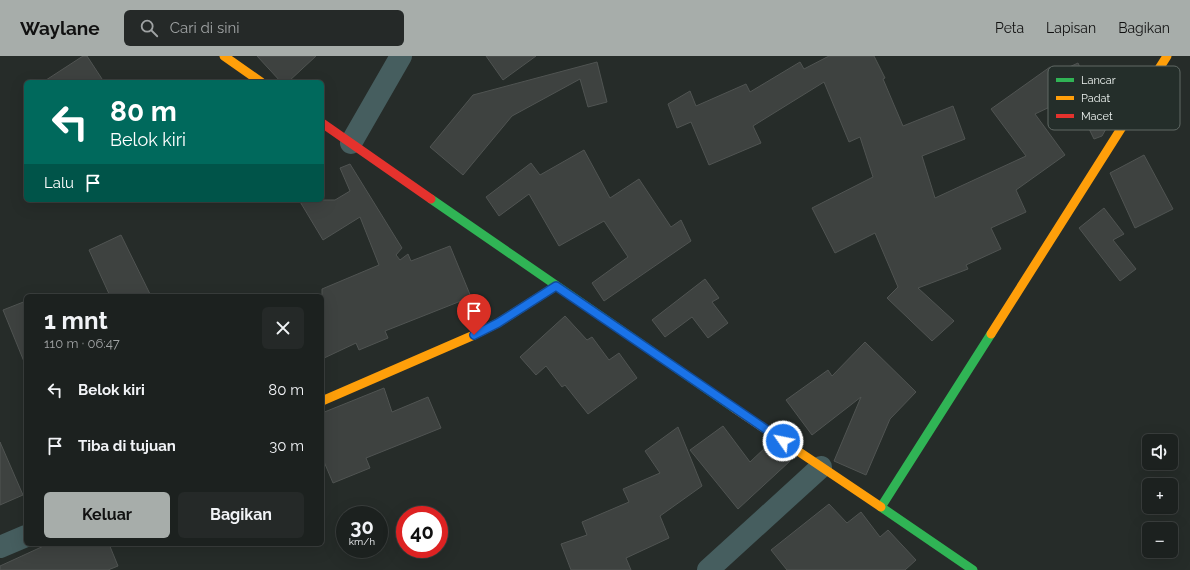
<!DOCTYPE html>
<html lang="id">
<meta charset="utf-8">
<style>
body{margin:0;font-family:Raleway,sans-serif;background:#252928;color:#f1f3f6;height:100vh;display:flex;flex-direction:column;font-size:15px;white-space:nowrap}
*{box-sizing:border-box;margin:0}
p{font-size:13px;color:#a0a3a4}
.icon{flex:none;width:22px;height:22px;fill:none;stroke:currentColor;stroke-width:2;stroke-linecap:round;stroke-linejoin:round}
.map{position:relative;flex:1;overflow:hidden}
.sheet{position:absolute;left:24px;top:238px;width:300px;height:252px;display:flex;flex-direction:column;background:#1c211f;border-radius:6px;box-shadow:0 4px 16px #0002,0 0 0 1px #3a3e3d}
.sheet>*{flex:none}
.banner{position:absolute;left:24px;top:24px;width:300px;height:122px;border-radius:6px;box-shadow:0 4px 16px #0002,0 0 0 1px #3a3e3d;background:#00695c;color:#fff;overflow:hidden}
.controls{position:absolute;left:1142px;top:378px;display:grid;gap:8px}
.controls a{display:grid;place-items:center;width:36px;height:36px;border-radius:6px;background:#1c211f;box-shadow:0 4px 16px #0002,0 0 0 1px #3a3e3d;font-size:20px}
.speed{position:absolute;left:336px;top:450px;display:flex;gap:8px;font-size:20px;font-weight:700;text-align:center}
.speed>*{display:grid;place-content:center;width:52px;height:52px;border-radius:50%;background:#1c211f;box-shadow:0 4px 16px #0002,0 0 0 1px #3a3e3d;line-height:1}
.speed small{font-size:10px;font-weight:400}
.speed .limit{border:6px solid #d22;background:#fff;color:#111}
.pin{position:absolute;display:grid;place-items:center;width:34px;height:34px;color:#fff;margin:-41px -17px;border-radius:50% 50% 50% 0;rotate:-45deg;box-shadow:0 0 4px #0007}
.pin .icon{rotate:45deg}
.me{position:absolute;width:44px;margin:-22px;rotate:303deg;stroke-linejoin:round;filter:drop-shadow(0 0 3px #0008)}
.turn{display:flex;align-items:center;gap:14px;height:84px;padding:0 20px;font-size:18px}
.turn .icon{width:52px;height:52px;stroke-width:2.5}
.turn b{display:block;font-size:28px;line-height:34px}
.then{display:flex;align-items:center;height:38px;padding:0 20px;background:#0003;gap:8px;font-size:15px}
.round{display:grid;place-items:center;flex:none;width:42px;height:42px;border-radius:6px;background:#252928}
.headline{display:flex;align-items:center;justify-content:space-between;height:68px;padding:0 20px}
h1{font-size:24px;font-weight:700;line-height:30px}
.cta{display:flex;gap:8px;margin-top:auto;padding:8px 20px}
.cta a{flex:1;height:46px;border-radius:6px;background:#a7adaa;color:#111;font-size:16px;font-weight:700;line-height:46px;text-align:center}
.cta a+a{background:#252928;color:#f1f3f6}
ul{padding:0;list-style:none}
li{display:flex;align-items:center;gap:12px;height:56px;padding:0 20px}
li div{flex:1}
li b{display:block;font-size:15px}
li em{font-style:normal}
header{display:flex;align-items:center;gap:24px;box-sizing:border-box;height:56px;padding:0 20px;background:#a7adaa;color:#111}
header strong{font-size:19px}
nav{display:flex;gap:22px;margin-inline-start:auto;font-size:14px}
.search{width:280px;height:36px;background:#252928;display:flex;align-items:center;gap:10px;box-sizing:border-box;padding:0 14px;border-radius:6px;color:#a0a3a4;font-size:15px}
.map>svg:first-child{display:block}
.building{fill:#3e4240;stroke:#505452}
.lines{fill:none;stroke-linecap:round;stroke-linejoin:round}
.street{stroke:#465e5f;stroke-width:22}
.fast{stroke:#30b455;stroke-width:9}
.slow{stroke:#ff9f0a;stroke-width:9}
.jam{stroke:#e5322d;stroke-width:9}
.route-casing{stroke:#114b97;stroke-width:10}
.route{stroke:#1a73e8;stroke-width:7}
.key{fill:#242e2a;stroke:#606965;stroke-width:1}
.key-label{font-size:11px;fill:#edf3f0}
</style>
<header>
<strong>Waylane</strong>
<div class="search"><svg class="icon" aria-label="search" viewBox="0 0 24 24"><circle cx="10" cy="10" r="6"/><path d="M15 15l6 6"/></svg>Cari di sini</div>
<nav><a>Peta</a><a>Lapisan</a><a>Bagikan</a></nav>
</header>
<div class="map">
<svg width="1190" height="514" viewBox="0 0 1190 514">
<rect width="100%" height="100%" fill="#262c29"/>
<path class="building" d="M 83,0 L 87,0 L 104,26 L 43,26 Z
M 257,0 L 316,0 L 288,26 L 281,26 Z
M 486,0 L 536,0 L 503,24 Z
M 829,0 L 874,0 L 885,22 L 883,23 L 903,70 L 953,50 L 965,83 L 922,100 L 935,142 L 1026,100 L 991,53 L 1050,11 L 1054,18 L 1078,7 L 1107,71 L 1102,80 L 1094,83 L 1073,40 L 1035,58 L 1065,99 L 1016,134 L 1026,156 L 991,172 L 1001,193 L 966,209 L 968,213 L 918,232 L 954,265 L 932,285 L 887,242 L 898,231 L 875,177 L 835,197 L 812,152 L 873,121 L 860,81 L 849,86 L 824,26 L 753,70 L 761,87 L 709,109 L 691,66 L 677,72 L 668,48 L 690,35 L 696,50 L 746,28 L 750,36 L 800,6 L 804,13 Z
M 597,6 L 607,46 L 588,51 L 580,23 L 512,60 L 463,119 L 430,91 L 473,39 Z
M 584,94 L 610,142 L 639,123 L 671,171 L 681,164 L 691,185 L 604,245 L 592,227 L 628,201 L 604,165 L 559,190 L 529,138 L 499,160 L 486,141 L 531,107 L 540,119 Z
M 1144,99 L 1173,153 L 1135,172 L 1110,117 Z
M 350,108 L 402,192 L 396,199 L 400,204 L 408,198 L 411,205 L 450,190 L 471,241 L 385,275 L 388,282 L 359,294 L 356,287 L 322,303 L 322,233 L 379,209 L 360,161 L 323,184 L 299,144 L 335,144 L 350,135 L 340,112 Z
M 1104,152 L 1124,178 L 1113,184 L 1136,213 L 1120,225 L 1079,172 Z
M 121,179 L 151,240 L 110,240 L 89,194 Z
M 705,223 L 719,242 L 712,246 L 728,267 L 708,282 L 692,261 L 665,281 L 652,264 Z
M 26,245 L 26,308 L 25,308 L 3,254 Z
M 565,260 L 587,284 L 592,281 L 609,304 L 619,297 L 637,322 L 588,358 L 565,329 L 562,331 L 546,310 L 536,319 L 520,301 Z
M 865,286 L 916,336 L 890,363 L 866,419 L 834,405 L 861,341 L 812,379 L 786,344 L 828,314 L 832,320 Z
M 384,332 L 392,356 L 428,341 L 441,372 L 366,402 L 370,412 L 333,427 L 322,401 L 322,357 Z
M 723,370 L 750,406 L 767,390 L 790,405 L 738,453 L 690,394 Z
M 678,371 L 702,430 L 660,460 L 669,482 L 626,502 L 631,514 L 571,514 L 561,488 L 587,479 L 582,466 L 629,446 L 623,433 L 660,417 L 645,395 Z
M 0,386 L 23,439 L 0,449 Z
M 829,448 L 847,467 L 861,456 L 880,481 L 888,474 L 916,504 L 905,514 L 787,514 L 771,494 Z
M 48,488 L 109,488 L 118,510 L 108,514 L 0,514 L 0,510 Z"/>
<g class="lines">
<path class="street" d="M 351,87 L 401,0
M 0,491 L 26,480
M 708,514 L 821,411"/>
<path class="fast" d="M 431,143 L 734,352
M 973,514 L 881,451 L 991,278"/>
<path class="slow" d="M 224,0 L 261,26
M 991,278 L 1167,0
M 322,345 L 474,279 L 498,267 L 556,230
M 734,352 L 881,451"/>
<path class="jam" d="M 322,67 L 431,143"/>
</g>
<g class="lines">
<g class="route-casing">
<path id="route" d="M 474,279 L 498,267 L 556,230 L 783,385"/>
</g>
<use href="#route" class="route"/>
</g>
<rect x="1048" y="10" width="132" height="64" rx="6" class="key"/>
<rect x="1056" y="22" width="18" height="4" fill="#30b455"/>
<rect x="1056" y="40" width="18" height="4" fill="#ff9f0a"/>
<rect x="1056" y="58" width="18" height="4" fill="#e5322d"/>
<g class="key-label">
<text x="1081" y="28">Lancar</text>
<text x="1081" y="46">Padat</text>
<text x="1081" y="64">Macet</text>
</g>
</svg>
<div class="controls">
<a><svg class="icon" aria-label="sound" viewBox="0 0 24 24"><path d="M4 9h4l5-4v14l-5-4H4zM17 9q2 3 0 6"/></svg></a>
<a>+</a>
<a>−</a>
</div>
<div class="speed"><div>30<small>km/h</small></div><div class="limit">40</div></div>
<div class="pin" style="left:474px;top:279px;background:#d93025"><svg class="icon" aria-label="arrive" viewBox="0 0 24 24"><path d="M6 21V4h12l-3 4 3 4H6"/></svg></div>
<svg class="me" style="left:783px;top:385px" viewBox="-20 -20 40 40"><circle r="17" fill="#1a73e8" stroke="#fff" stroke-width="3"/><path d="M0-11L8 9 0 5-8 9z" fill="#fff"/></svg>
<div class="banner">
<div class="turn"><svg class="icon" aria-label="left" viewBox="0 0 24 24"><path d="M17 20v-9H6M10 6l-5 5 5 5"/></svg><div><b>80 m</b>Belok kiri</div></div>
<div class="then">Lalu<svg class="icon" aria-label="arrive" viewBox="0 0 24 24"><path d="M6 21V4h12l-3 4 3 4H6"/></svg></div>
</div>
<section class="sheet">
<div class="headline"><div><h1>1 mnt</h1><p>110 m · 06:47</p></div><a class="round"><svg class="icon" aria-label="close" viewBox="0 0 24 24"><path d="M6 6l12 12M18 6L6 18"/></svg></a></div>
<ul>
<li><svg class="icon" aria-label="left" viewBox="0 0 24 24"><path d="M17 20v-9H6M10 6l-5 5 5 5"/></svg><div><b>Belok kiri</b></div><em>80 m</em></li>
<li><svg class="icon" aria-label="arrive" viewBox="0 0 24 24"><path d="M6 21V4h12l-3 4 3 4H6"/></svg><div><b>Tiba di tujuan</b></div><em>30 m</em></li>
</ul>
<div class="cta"><a>Keluar</a><a>Bagikan</a></div>
</section>
</div>
